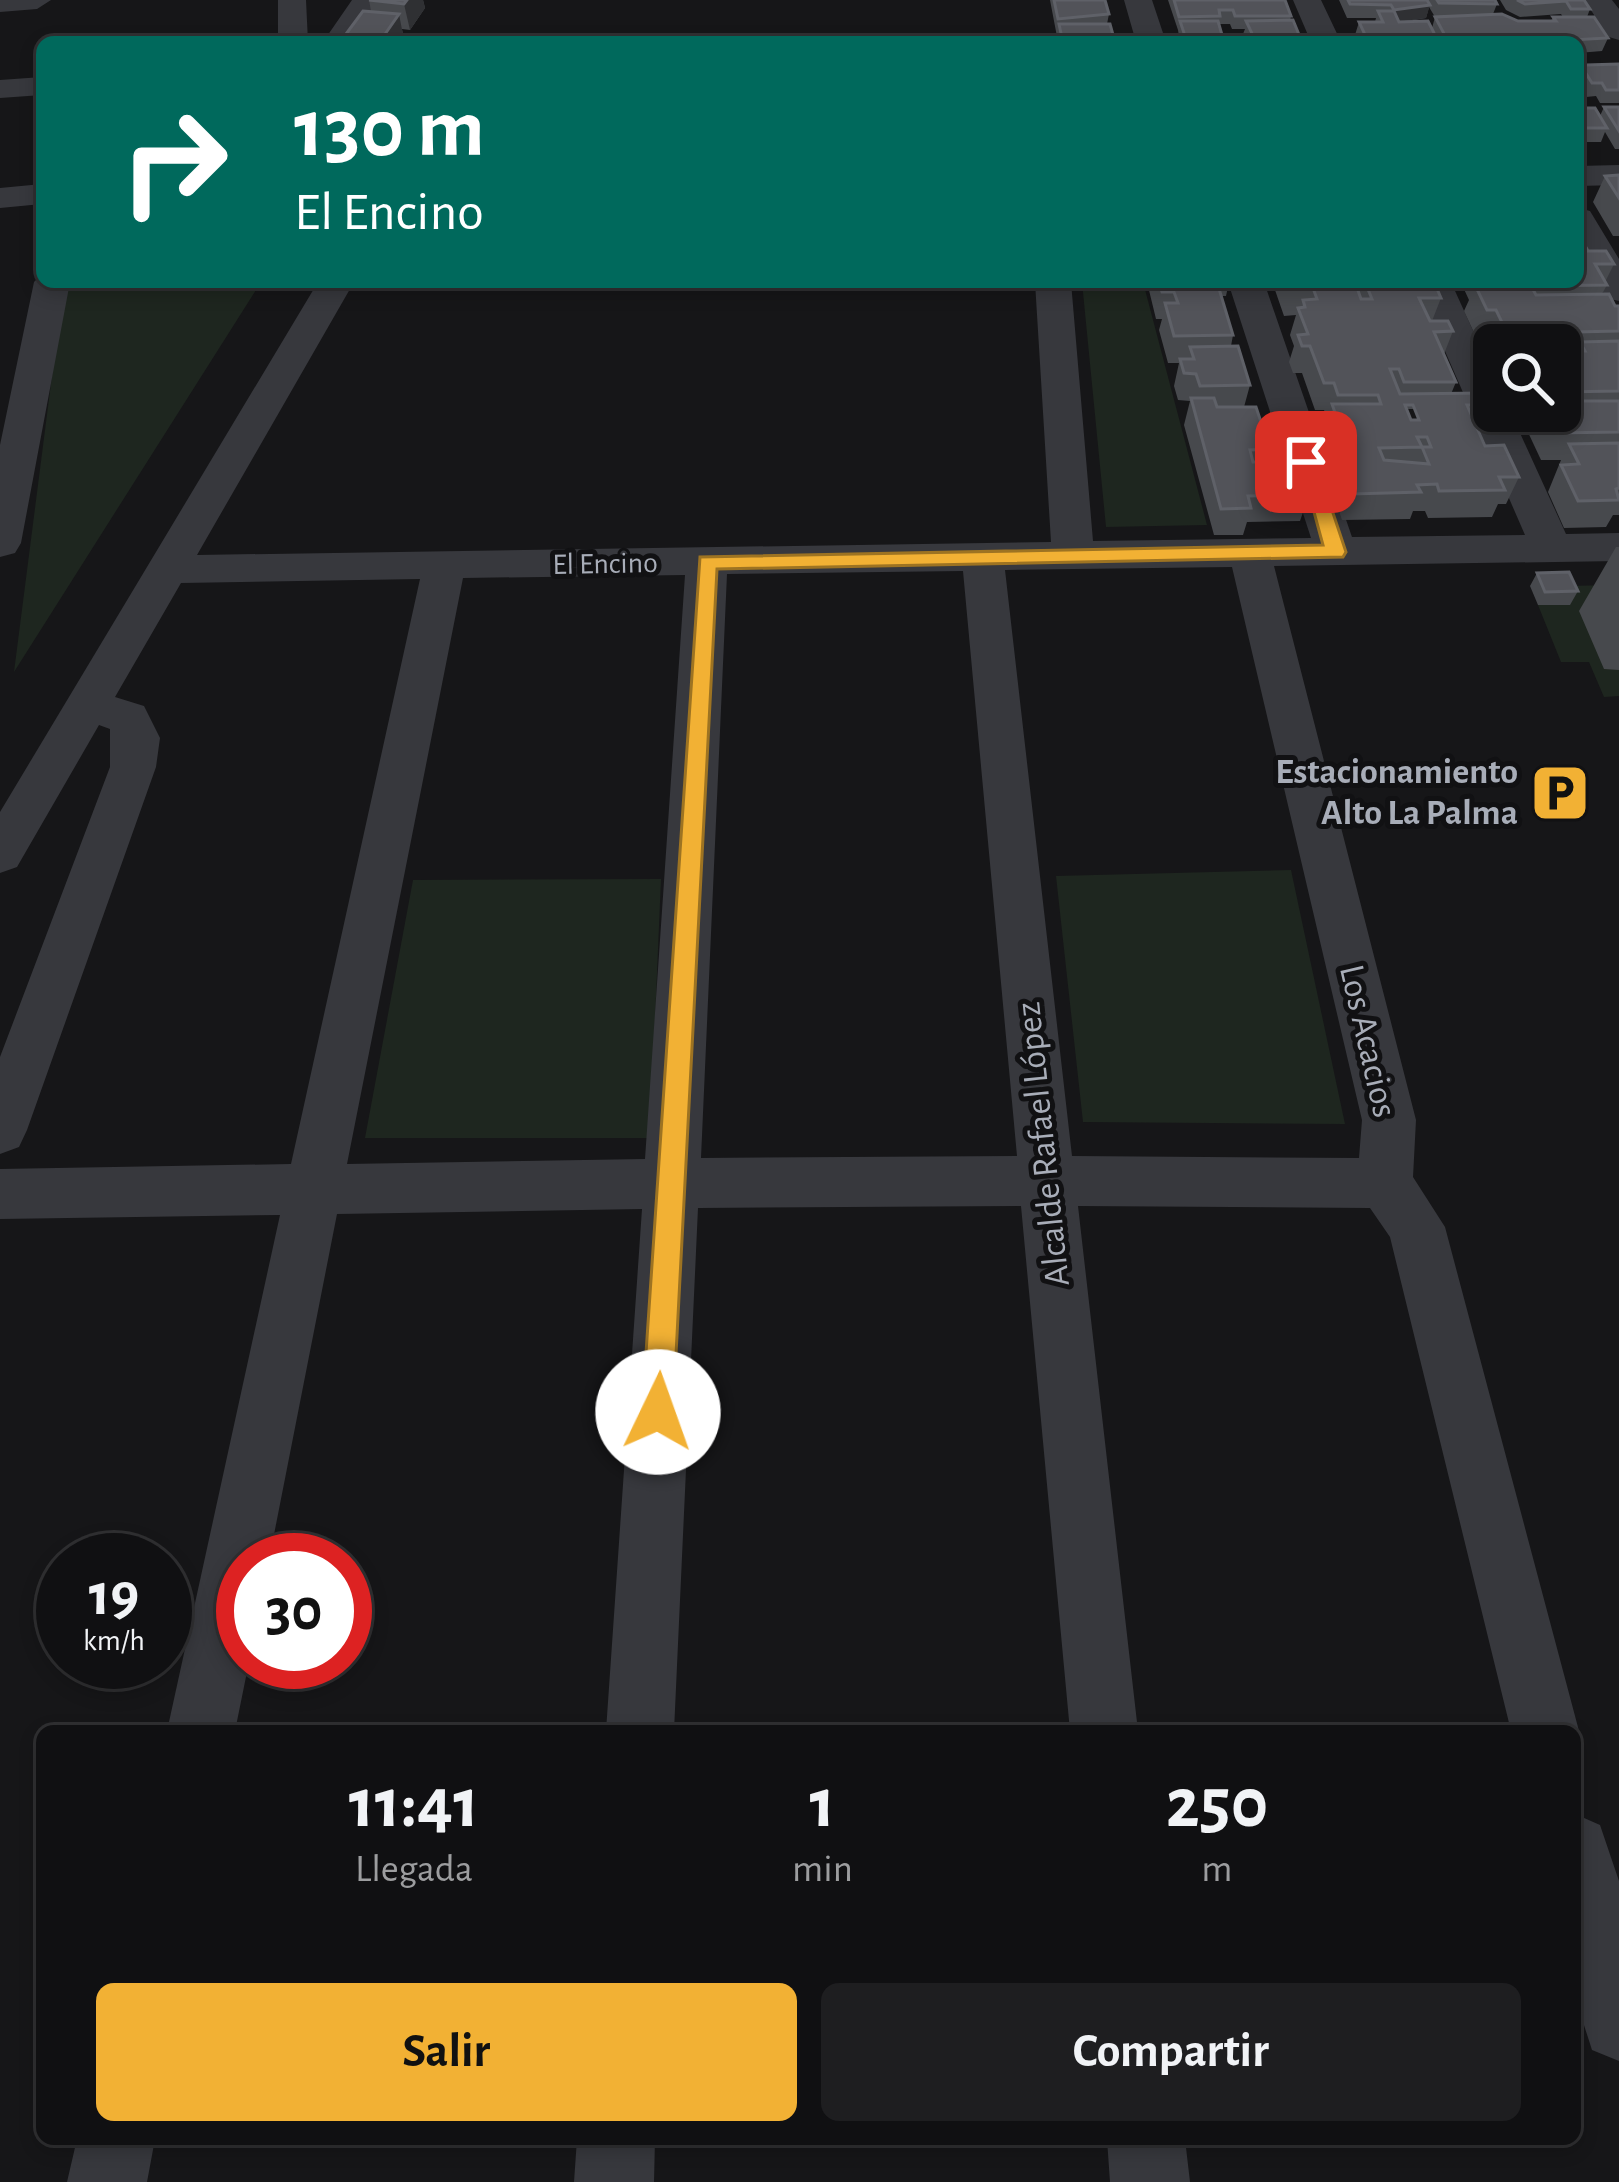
<!DOCTYPE html>
<html lang="es">
<meta charset="utf-8">
<style>
body{margin:0;font-family:"Alegreya Sans",sans-serif;background:#1e1e20;color:#f1f3f6;height:100vh;display:flex;flex-direction:column;font-size:45px;white-space:nowrap}
*{box-sizing:border-box;margin:0}
p{font-size:39px;color:#9c9d9f}
.icon{flex:none;width:66px;height:66px;fill:none;stroke:currentColor;stroke-width:2;stroke-linecap:round;stroke-linejoin:round}
.map{position:relative;flex:1;overflow:hidden}
.panel{position:absolute;left:36px;top:1725px;width:1545px;height:420px;display:flex;flex-direction:column;background:#101012;border-radius:18px;box-shadow:0 6px 18px #0003,0 0 0 3px #303032}
.panel>*{flex:none}
.guide{position:absolute;left:36px;top:36px;width:1548px;height:252px;border-radius:18px;box-shadow:0 6px 18px #0003,0 0 0 3px #303032;background:#00695c;color:#fff;overflow:hidden}
.fabs{position:absolute;left:1473px;top:324px;display:grid;gap:24px}
.fabs a{display:grid;place-items:center;width:108px;height:108px;border-radius:18px;background:#101012;box-shadow:0 6px 18px #0003,0 0 0 3px #303032;font-size:60px}
.speed{position:absolute;left:36px;top:1533px;display:flex;gap:24px;font-size:60px;font-weight:700;text-align:center}
.speed>*{display:grid;place-content:center;width:156px;height:156px;border-radius:50%;background:#101012;box-shadow:0 6px 18px #0003,0 0 0 3px #303032;line-height:1}
.speed small{font-size:30px;font-weight:400}
.speed .limit{border:18px solid #d22;background:#fff;color:#111}
.pin{position:absolute;display:grid;place-items:center;width:102px;height:102px;color:#fff;margin:-51px;border-radius:24px;box-shadow:0 6px 18px #0006}
.me{position:absolute;width:132px;margin:-66px;rotate:3deg;stroke-linejoin:round;filter:drop-shadow(0 0 9px #0008)}
.turn{display:flex;align-items:center;gap:42px;height:252px;padding:0 60px;font-size:54px}
.turn .icon{width:156px;height:156px;stroke-width:2.5}
.turn b{display:block;font-size:84px;line-height:102px}
.eta{display:flex;justify-content:space-evenly;align-items:center;height:204px;text-align:center}
.eta b{font-size:72px;font-weight:600;line-height:84px}
.action{display:flex;gap:24px;margin-top:auto;padding:24px 60px}
.action a{flex:1;height:138px;border-radius:18px;background:#f2b134;color:#111;font-size:48px;font-weight:600;line-height:138px;text-align:center}
.action a+a{background:#1e1e20;color:#f1f3f6}
.map>svg:first-child{display:block}
.green{fill:#1e261f}
.lines{fill:none;stroke-linecap:round;stroke-linejoin:round}
.minor{fill:#37383d;fill-rule:evenodd}
.wall{fill:#47494d;fill-rule:evenodd}
.shaded-wall{fill:#2f3033}
.building{fill:#525359;stroke:#5f6168;stroke-width:3;fill-rule:evenodd}
.route{fill:#f2b134;stroke:#9d7322;stroke-width:3}
.labels{text-anchor:middle;dominant-baseline:central;stroke-width:10;stroke-linejoin:round;paint-order:stroke}
.far-street-label{font-size:30px;fill:#a8adb8;stroke:#111113}
.poi-label{font-size:36px;font-weight:bold;fill:#a8adb8;stroke:#111113;text-anchor:end}
.street-label{font-size:36px;fill:#a8adb8;stroke:#111113}
</style>
<div class="map">
<svg width="1619" height="2182" viewBox="0 0 1619 2182">
<rect width="100%" height="100%" fill="#161618"/>
<path class="green" d="M 64,282 L 261,282 L 14,672 Z
M 1082,282 L 1143,282 L 1207,525 L 1106,527 Z
M 1619,585 L 1619,696 L 1604,697 L 1589,662 L 1561,662 L 1538,605 L 1569,604 L 1562,586 Z
M 1291,870 L 1345,1124 L 1083,1122 L 1056,876 Z
M 661,879 L 650,1138 L 365,1138 L 413,880 Z"/>
<g class="lines">
<path class="minor" d="M 0,0 L 51,0 L 37,9 L 0,12 Z
M 278,0 L 306,0 L 308,42 L 278,42 Z
M 352,0 L 381,0 L 353,42 L 323,42 Z
M 1124,0 L 1152,0 L 1166,42 L 1136,42 Z
M 1293,0 L 1321,0 L 1341,42 L 1311,42 Z
M 1584,0 L 1612,0 L 1619,9 L 1619,40 L 1609,37 Z
M 42,77 L 42,95 L 0,98 L 0,80 Z
M 1619,165 L 1619,185 L 1578,186 L 1578,166 Z
M 42,184 L 42,204 L 0,208 L 0,188 Z
M 1578,208 L 1590,211 L 1619,259 L 1619,301 L 1606,298 L 1578,248 Z
M 42,274 L 42,282 L 70,282 L 21,543 L 15,553 L 0,557 L 0,445 L 34,282 Z
M 318,282 L 354,282 L 197,555 L 1051,542 L 1035,282 L 1071,282 L 1093,541 L 1311,538 L 1228,282 L 1264,282 L 1352,537 L 1525,535 L 1415,282 L 1451,282 L 1494,377 L 1494,411 L 1510,411 L 1566,534 L 1619,533 L 1619,561 L 1274,566 L 1416,1120 L 1413,1177 L 1445,1227 L 1579,1731 L 1575,1741 L 1575,1731 L 1511,1731 L 1390,1237 L 1370,1208 L 1078,1206 L 1138,1731 L 1070,1731 L 1021,1206 L 698,1208 L 674,1731 L 606,1731 L 642,1209 L 337,1214 L 269,1560 L 243,1560 L 243,1662 L 249,1662 L 235,1731 L 167,1731 L 280,1215 L 0,1219 L 0,1169 L 291,1164 L 420,579 L 181,583 L 115,697 L 144,706 L 160,738 L 156,767 L 27,1130 L 19,1147 L 0,1154 L 0,1057 L 110,767 L 110,729 L 99,725 L 17,867 L 0,873 L 0,812 ZM 1232,567 L 1362,1120 L 1359,1158 L 1072,1156 L 1005,570 ZM 963,571 L 1017,1156 L 701,1158 L 727,574 ZM 685,575 L 645,1159 L 347,1164 L 463,578 Z
M 1575,1814 L 1600,1825 L 1619,1881 L 1619,2061 L 1592,2050 L 1575,1997 Z
M 77,2139 L 155,2139 L 147,2182 L 67,2182 Z
M 577,2139 L 655,2139 L 654,2182 L 574,2182 Z
M 1107,2139 L 1185,2139 L 1190,2182 L 1110,2182 Z"/>
</g>
<path class="wall" d="M 369,0 L 423,0 L 425,8 L 410,30 L 402,29 L 404,40 L 403,42 L 344,42 L 348,40 L 346,34 L 371,11 Z
M 1050,0 L 1105,0 L 1109,14 L 1107,24 L 1115,42 L 1058,42 Z
M 1168,0 L 1285,0 L 1291,16 L 1290,21 L 1302,42 L 1247,42 L 1243,34 L 1245,29 L 1232,29 L 1230,24 L 1219,24 L 1222,35 L 1237,42 L 1180,42 L 1178,30 Z
M 1339,0 L 1495,0 L 1497,4 L 1493,14 L 1518,21 L 1551,21 L 1553,17 L 1563,17 L 1561,14 L 1520,17 L 1506,10 L 1500,0 L 1584,0 L 1590,9 L 1587,17 L 1608,38 L 1602,51 L 1578,53 L 1578,42 L 1437,42 L 1437,40 L 1436,42 L 1358,42 L 1355,35 L 1359,22 L 1375,22 L 1376,18 L 1347,18 ZM 1429,7 L 1435,17 L 1432,28 L 1402,22 L 1426,18 Z
M 1619,64 L 1619,103 L 1600,103 L 1596,96 L 1586,97 L 1583,91 L 1578,102 L 1578,77 L 1582,67 Z
M 1604,107 L 1619,107 L 1619,149 L 1615,149 L 1605,132 L 1601,142 L 1578,142 L 1578,108 L 1600,116 Z
M 1619,175 L 1619,236 L 1613,236 L 1593,202 L 1605,176 Z
M 1588,251 L 1614,264 L 1605,282 L 1607,285 L 1602,294 L 1615,306 L 1619,306 L 1619,515 L 1613,515 L 1606,527 L 1564,528 L 1548,492 L 1561,460 L 1541,460 L 1526,428 L 1531,419 L 1516,420 L 1512,411 L 1560,411 L 1560,345 L 1494,345 L 1494,356 L 1485,337 L 1476,337 L 1464,311 L 1469,300 L 1463,287 L 1465,282 L 1578,282 Z
M 1147,282 L 1229,282 L 1226,296 L 1221,296 L 1233,335 L 1231,346 L 1250,385 L 1244,407 L 1270,449 L 1266,462 L 1309,495 L 1300,521 L 1247,522 L 1243,535 L 1214,535 L 1184,425 L 1190,401 L 1178,400 L 1174,386 L 1179,363 L 1168,363 L 1159,330 L 1162,319 L 1156,319 Z
M 1277,282 L 1434,282 L 1441,298 L 1432,321 L 1453,331 L 1444,354 L 1456,382 L 1451,394 L 1489,405 L 1478,430 L 1485,446 L 1519,477 L 1506,504 L 1498,504 L 1492,517 L 1428,518 L 1425,511 L 1413,511 L 1410,519 L 1342,520 L 1322,460 L 1327,445 L 1323,431 L 1327,418 L 1324,410 L 1315,410 L 1302,373 L 1293,373 L 1289,362 L 1294,346 L 1290,335 L 1296,315 L 1284,316 L 1275,290 ZM 1407,409 L 1415,409 L 1419,420 L 1411,420 Z
M 1616,547 L 1619,547 L 1619,670 L 1604,669 L 1579,611 Z
M 1537,573 L 1578,591 L 1570,605 L 1538,605 L 1530,586 Z"/>
<path class="shaded-wall" d="M 407,0 L 423,0 L 425,8 L 410,30 L 404,4 Z
M 1430,5 L 1426,18 L 1390,23 L 1394,10 Z
M 399,14 L 404,40 L 403,42 L 384,42 L 383,37 Z"/>
<path class="building" d="M 369,0 L 407,0 L 404,4 Z
M 1054,0 L 1105,0 L 1109,14 L 1058,19 Z
M 1174,0 L 1285,0 L 1291,16 L 1235,16 L 1233,10 L 1219,10 L 1220,16 L 1179,17 Z
M 1348,0 L 1427,0 L 1430,5 L 1394,10 L 1391,5 L 1350,4 Z
M 1437,0 L 1495,0 L 1497,4 L 1439,3 Z
M 1517,0 L 1584,0 L 1590,9 L 1571,9 L 1566,1 L 1525,4 Z
M 363,11 L 399,14 L 383,37 L 346,34 Z
M 1378,11 L 1394,11 L 1399,22 L 1428,21 L 1437,39 L 1367,39 L 1359,22 L 1383,22 Z
M 1502,14 L 1518,21 L 1556,21 L 1553,17 L 1594,17 L 1608,38 L 1534,42 L 1522,42 L 1520,38 L 1448,41 L 1435,17 Z
M 1293,20 L 1302,42 L 1256,42 L 1246,21 Z
M 1180,21 L 1218,21 L 1222,35 L 1234,35 L 1237,42 L 1187,42 Z
M 1059,24 L 1110,24 L 1115,42 L 1078,42 L 1077,38 L 1062,38 Z
M 1619,64 L 1619,90 L 1606,90 L 1602,83 L 1592,83 L 1582,67 L 1586,65 Z
M 1604,107 L 1619,107 L 1619,131 Z
M 1578,108 L 1595,108 L 1607,128 L 1578,128 Z
M 1619,175 L 1619,198 L 1605,176 Z
M 1578,233 L 1588,251 L 1606,251 L 1614,264 L 1595,264 L 1607,285 L 1531,286 L 1536,295 L 1609,294 L 1615,306 L 1619,306 L 1619,331 L 1575,332 L 1580,342 L 1619,341 L 1619,391 L 1560,392 L 1560,351 L 1585,351 L 1580,342 L 1512,343 L 1496,310 L 1487,310 L 1475,285 L 1486,285 L 1484,282 L 1578,282 Z
M 1159,282 L 1217,282 L 1233,335 L 1174,336 L 1165,303 L 1178,303 L 1174,292 L 1162,292 Z
M 1289,282 L 1355,282 L 1361,299 L 1372,299 L 1365,282 L 1434,282 L 1441,298 L 1419,298 L 1430,321 L 1448,321 L 1453,331 L 1434,332 L 1456,382 L 1404,382 L 1399,369 L 1390,369 L 1400,394 L 1483,393 L 1489,405 L 1467,405 L 1485,446 L 1504,445 L 1519,477 L 1499,477 L 1505,490 L 1439,491 L 1437,484 L 1417,485 L 1421,492 L 1352,494 L 1331,433 L 1342,433 L 1332,404 L 1381,404 L 1378,395 L 1338,395 L 1334,383 L 1324,383 L 1310,346 L 1302,346 L 1298,335 L 1308,334 L 1298,308 L 1305,307 L 1303,300 L 1317,299 L 1313,288 L 1291,289 ZM 1405,405 L 1413,405 L 1419,420 L 1411,420 ZM 1417,437 L 1427,437 L 1431,447 L 1422,447 ZM 1422,447 L 1429,464 L 1384,460 L 1379,448 Z
M 1238,346 L 1250,385 L 1200,386 L 1196,374 L 1184,373 L 1180,359 L 1194,359 L 1190,347 Z
M 1191,398 L 1214,398 L 1217,407 L 1256,407 L 1270,449 L 1250,450 L 1253,462 L 1299,462 L 1309,495 L 1248,496 L 1251,508 L 1221,509 Z
M 1560,401 L 1619,401 L 1619,432 L 1554,433 L 1544,411 L 1560,411 Z
M 1619,443 L 1619,488 L 1616,489 L 1619,500 L 1578,501 L 1561,465 L 1579,464 L 1569,444 Z
M 1569,572 L 1578,591 L 1545,592 L 1537,573 Z"/>
<path class="route" d="M 1299,457 L 1316,462 L 1346,552 L 1343,557 L 717,569 L 673,1412 L 669,1422 L 658,1427 L 647,1422 L 642,1412 L 700,557 L 1323,545 Z"/>
<defs>
<g id="parking-square" transform="scale(3)"><rect x="-9" y="-9" width="18" height="18" rx="4" fill="#f2b134" stroke="#111113"/><path d="M-3.5-5.5H1a3.5 3.5 0 0 1 0 7H-1V5.5H-3.5ZM-1-3.4V-.6H.8a1.4 1.4 0 0 0 0-2.8Z" fill="#111"/></g>
</defs>
<g fill-rule="evenodd">
<use href="#parking-square" x="1560" y="793"/>
</g>
<g class="labels">
<g class="far-street-label">
<text transform="translate(605 564) rotate(-1)">El Encino</text>
</g>
<g class="poi-label">
<text x="1518" y="772">Estacionamiento<tspan x="1518" dy="41">Alto La Palma</tspan></text>
</g>
<g class="street-label">
<text transform="translate(1368 1041) rotate(77)">Los Acacios</text>
<text transform="translate(1043 1144) rotate(-96)">Alcalde Rafael López</text>
</g>
</g>
</svg>
<div class="fabs">
<a><svg class="icon" aria-label="search" viewBox="0 0 24 24"><circle cx="10" cy="10" r="6"/><path d="M15 15l6 6"/></svg></a>
</div>
<div class="speed"><div>19<small>km/h</small></div><div class="limit">30</div></div>
<div class="pin" style="left:1306px;top:462px;background:#d93025"><svg class="icon" aria-label="arrive" viewBox="0 0 24 24"><path d="M6 21V4h12l-3 4 3 4H6"/></svg></div>
<svg class="me" style="left:658px;top:1412px" viewBox="-20 -20 40 40"><circle r="19" fill="#fff"/><path d="M0-13L10 11 0 6-10 11z" fill="#f2b134"/></svg>
<div class="guide">
<div class="turn"><svg class="icon" aria-label="right" viewBox="0 0 24 24"><path d="M7 20v-9h11M14 6l5 5-5 5"/></svg><div><b>130 m</b>El Encino</div></div>
</div>
<section class="panel">
<div class="eta">
<div><b>11:41</b><p>Llegada</p></div>
<div><b>1</b><p>min</p></div>
<div><b>250</b><p>m</p></div>
</div>
<div class="action"><a>Salir</a><a>Compartir</a></div>
</section>
</div>
